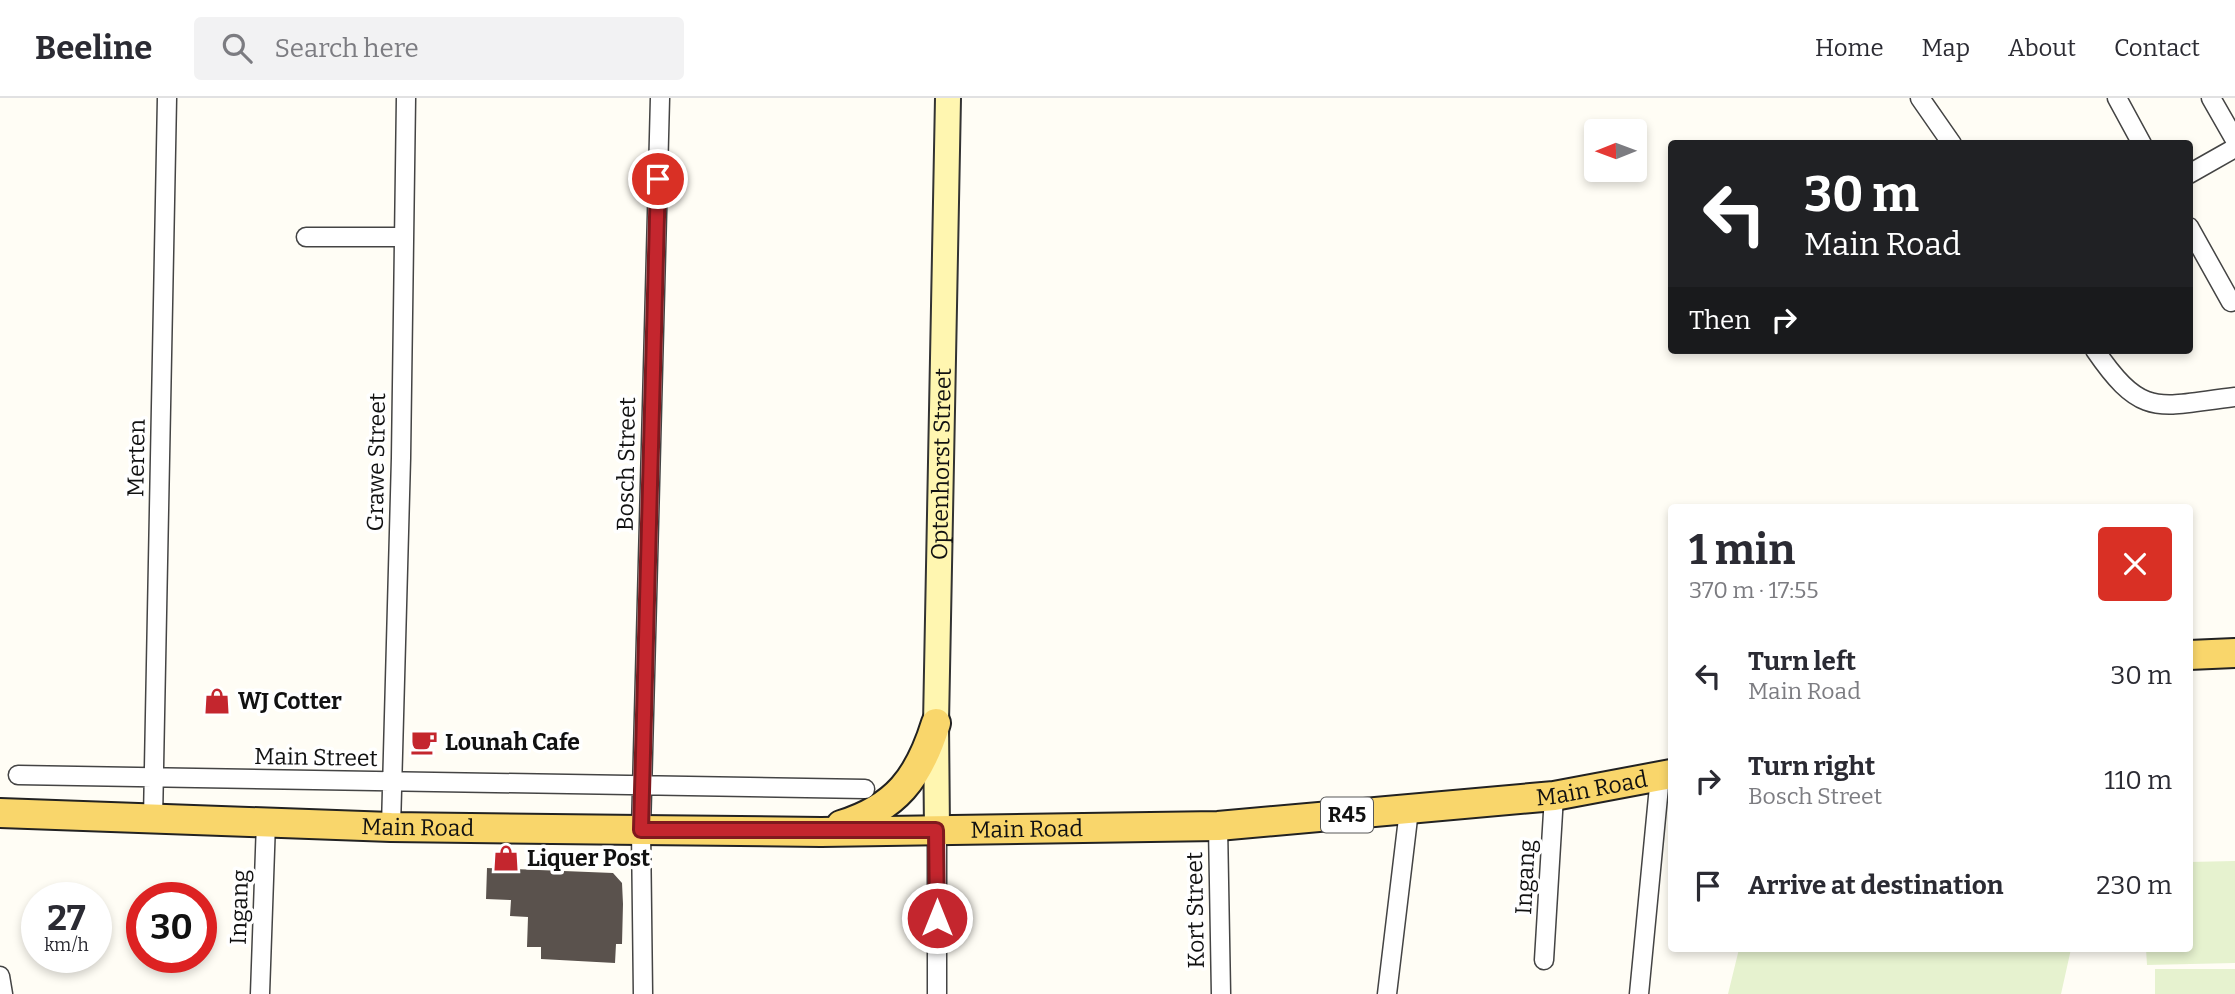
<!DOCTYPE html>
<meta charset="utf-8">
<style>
body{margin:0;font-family:Bitter,serif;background:#f2f2f3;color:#2b2b33;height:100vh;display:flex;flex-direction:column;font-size:26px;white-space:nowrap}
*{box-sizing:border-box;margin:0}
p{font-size:23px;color:#7c7c81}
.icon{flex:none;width:38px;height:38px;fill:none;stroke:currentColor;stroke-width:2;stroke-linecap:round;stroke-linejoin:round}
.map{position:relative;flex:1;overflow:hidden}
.side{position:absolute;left:1668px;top:406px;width:525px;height:448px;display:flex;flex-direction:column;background:#fff;border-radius:7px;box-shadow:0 4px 10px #0003}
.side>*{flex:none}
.banner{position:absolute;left:1668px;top:42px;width:525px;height:214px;border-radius:7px;box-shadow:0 4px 10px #0003;background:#202124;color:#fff;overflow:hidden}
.needle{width:46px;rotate:269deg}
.tools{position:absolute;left:1584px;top:21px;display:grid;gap:14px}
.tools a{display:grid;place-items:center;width:63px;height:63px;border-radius:7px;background:#fff;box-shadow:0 4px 10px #0003;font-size:35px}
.speed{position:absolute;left:21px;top:784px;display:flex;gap:14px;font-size:35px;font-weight:700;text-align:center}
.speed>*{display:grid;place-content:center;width:91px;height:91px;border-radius:50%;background:#fff;box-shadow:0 4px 10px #0003;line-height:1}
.speed small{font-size:18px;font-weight:400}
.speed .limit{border:10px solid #d22;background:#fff;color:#111}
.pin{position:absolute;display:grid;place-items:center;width:60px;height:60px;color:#fff;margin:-30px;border:4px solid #fff;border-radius:50%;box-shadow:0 2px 7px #0007}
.me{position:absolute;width:77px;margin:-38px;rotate:0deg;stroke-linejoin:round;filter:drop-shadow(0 0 5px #0008)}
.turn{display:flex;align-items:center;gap:24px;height:147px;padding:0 21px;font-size:32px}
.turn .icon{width:91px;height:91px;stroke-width:2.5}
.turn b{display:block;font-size:49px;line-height:60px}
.then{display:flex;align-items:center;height:66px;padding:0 21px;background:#0003;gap:14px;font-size:26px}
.round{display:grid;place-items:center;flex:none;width:74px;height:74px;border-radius:7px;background:#f2f2f3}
.headline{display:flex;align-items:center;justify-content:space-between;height:119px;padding:0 21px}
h1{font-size:42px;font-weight:700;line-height:52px}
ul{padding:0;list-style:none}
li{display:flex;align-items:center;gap:21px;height:105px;padding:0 21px}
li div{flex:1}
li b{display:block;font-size:26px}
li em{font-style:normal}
header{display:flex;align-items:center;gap:42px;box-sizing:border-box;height:98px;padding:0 35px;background:#fff;border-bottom:2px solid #e1e1e2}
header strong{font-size:33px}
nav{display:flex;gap:38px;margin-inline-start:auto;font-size:24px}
.search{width:490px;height:63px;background:#f2f2f3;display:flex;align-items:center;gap:18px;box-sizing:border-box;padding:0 24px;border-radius:7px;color:#7c7c81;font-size:26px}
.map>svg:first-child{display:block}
.pitch{fill:#e6f2cf}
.building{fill:#5a524d}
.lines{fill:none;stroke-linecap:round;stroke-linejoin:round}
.minor-casing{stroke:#444;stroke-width:21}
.secondary-casing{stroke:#333;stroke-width:28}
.primary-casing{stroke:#222;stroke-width:32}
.minor{stroke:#fff;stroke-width:18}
.secondary{stroke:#fff6b0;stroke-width:24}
.primary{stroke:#f9d66b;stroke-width:28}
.route-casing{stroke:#7f191e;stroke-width:18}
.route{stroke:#c4262e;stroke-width:12}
.labels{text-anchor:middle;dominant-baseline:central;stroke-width:7;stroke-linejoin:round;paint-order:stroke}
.shield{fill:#fff;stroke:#585858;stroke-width:2}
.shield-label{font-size:21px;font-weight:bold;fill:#111}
.street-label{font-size:23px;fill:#111;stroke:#fff}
.poi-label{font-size:23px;font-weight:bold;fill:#111;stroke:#fff;text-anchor:start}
</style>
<header>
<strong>Beeline</strong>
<div class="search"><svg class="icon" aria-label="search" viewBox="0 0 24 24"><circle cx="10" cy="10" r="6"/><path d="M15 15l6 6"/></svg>Search here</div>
<nav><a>Home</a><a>Map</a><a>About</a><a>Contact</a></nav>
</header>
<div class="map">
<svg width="2235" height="896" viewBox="0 0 2235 896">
<rect width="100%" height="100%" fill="#fffdf5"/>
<path class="pitch" d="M 2235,763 L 2235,865 L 2147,867 L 2146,851 L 2189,850 L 2189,764 Z
M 1739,851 L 1739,850 L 2071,851 L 2061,896 L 1728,896 Z
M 2155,871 L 2235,871 L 2235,896 L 2155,896 Z"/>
<path class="building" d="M 487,770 L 613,775 L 622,785 L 623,806 L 622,846 L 616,846 L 615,865 L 541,861 L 541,849 L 527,849 L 528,819 L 510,818 L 511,802 L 486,801 Z"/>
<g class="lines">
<g class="minor-casing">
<path id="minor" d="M 1920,0 L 1952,46
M 2117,0 L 2142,46
M 2211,0 L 2235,42
M 2189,76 L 2235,50
M 2189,129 L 2231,204
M 306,139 L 403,139
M 2095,252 C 2143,322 2158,308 2235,299
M 18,677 L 865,691
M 153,721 L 167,0
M 1218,728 L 1221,896
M 391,729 L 401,360 L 406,0
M 937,732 L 937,896
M 1544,862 L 1554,698
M 0,878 L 3,896
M 260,896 L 266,724
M 643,896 L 641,732 L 660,0
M 1387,896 L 1409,712
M 1639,896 L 1660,678"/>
</g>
<g class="secondary-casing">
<g id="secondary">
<path id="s1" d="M 937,732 L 936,625 L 948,0"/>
</g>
</g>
<g class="primary-casing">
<g id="primary">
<path d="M 2189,557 L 2235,555"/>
<path id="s2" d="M 0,715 L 391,729 L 641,732 L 821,734 L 1218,728 L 1554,698 L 1671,676"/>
<path d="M 841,727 C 896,710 919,680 936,625"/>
</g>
</g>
<use href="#minor" class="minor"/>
<use href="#secondary" class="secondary"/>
<use href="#primary" class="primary"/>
</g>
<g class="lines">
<g class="route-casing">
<path id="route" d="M 658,81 L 641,732 L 936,732 L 937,820"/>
</g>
<use href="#route" class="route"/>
</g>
<defs>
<g id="shop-bare" transform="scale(2.1)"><path d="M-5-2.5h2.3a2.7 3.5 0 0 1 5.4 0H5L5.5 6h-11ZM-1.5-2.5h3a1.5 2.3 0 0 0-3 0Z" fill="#c4262e" stroke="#fff" stroke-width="2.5" paint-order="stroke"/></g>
<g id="cafe-bare" transform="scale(2.1)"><path d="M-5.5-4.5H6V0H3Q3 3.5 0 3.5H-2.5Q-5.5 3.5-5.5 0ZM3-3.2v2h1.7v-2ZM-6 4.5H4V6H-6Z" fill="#c4262e" stroke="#fff" stroke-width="2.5" paint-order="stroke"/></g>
</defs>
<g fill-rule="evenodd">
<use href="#shop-bare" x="217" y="603"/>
<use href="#cafe-bare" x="424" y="644"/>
<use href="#shop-bare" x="506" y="760"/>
</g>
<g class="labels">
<rect class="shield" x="1321" y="699.5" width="52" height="35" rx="5"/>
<g class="shield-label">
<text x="1347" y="717">R45</text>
</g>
<g class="street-label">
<text transform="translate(136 360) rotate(-89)">Merten</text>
<text transform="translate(376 364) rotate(-89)">Grawe Street</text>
<text transform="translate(626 366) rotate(-89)">Bosch Street</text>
<text stroke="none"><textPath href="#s1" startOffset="366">Optenhorst Street</textPath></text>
<text transform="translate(316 659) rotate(1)">Main Street</text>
<text stroke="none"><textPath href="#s2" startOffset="1594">Main Road</textPath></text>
<text stroke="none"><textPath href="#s2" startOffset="418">Main Road</textPath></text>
<text stroke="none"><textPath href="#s2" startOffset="1027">Main Road</textPath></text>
<text transform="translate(1525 779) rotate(-87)">Ingang</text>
<text transform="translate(239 809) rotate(-88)">Ingang</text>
<text transform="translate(1195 812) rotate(-91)">Kort Street</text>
</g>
<g class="poi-label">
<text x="238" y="603">WJ Cotter</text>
<text x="445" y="644">Lounah Cafe</text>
<text x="527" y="760">Liquer Post</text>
</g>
</g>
</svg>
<div class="tools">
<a><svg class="needle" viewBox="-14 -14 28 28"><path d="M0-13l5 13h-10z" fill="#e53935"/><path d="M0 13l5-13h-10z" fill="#7c7c81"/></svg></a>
</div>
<div class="speed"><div>27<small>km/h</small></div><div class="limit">30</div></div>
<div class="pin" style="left:658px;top:81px;background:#d93025"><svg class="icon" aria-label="arrive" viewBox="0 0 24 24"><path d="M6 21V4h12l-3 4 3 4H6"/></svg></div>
<svg class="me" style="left:937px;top:820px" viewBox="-20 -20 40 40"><circle r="17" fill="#c4262e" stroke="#fff" stroke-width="3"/><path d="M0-11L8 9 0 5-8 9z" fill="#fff"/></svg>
<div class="banner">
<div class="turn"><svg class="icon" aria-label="left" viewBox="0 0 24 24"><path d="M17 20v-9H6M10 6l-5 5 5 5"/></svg><div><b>30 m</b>Main Road</div></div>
<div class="then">Then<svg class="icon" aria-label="right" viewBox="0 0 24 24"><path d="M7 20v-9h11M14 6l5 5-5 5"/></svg></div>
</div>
<section class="side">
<div class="headline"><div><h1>1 min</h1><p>370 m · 17:55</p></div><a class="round" style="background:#d93025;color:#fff"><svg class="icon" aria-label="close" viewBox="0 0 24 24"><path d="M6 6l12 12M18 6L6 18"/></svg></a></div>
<ul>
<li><svg class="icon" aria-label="left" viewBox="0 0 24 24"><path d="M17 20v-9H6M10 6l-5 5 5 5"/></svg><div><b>Turn left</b><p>Main Road</p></div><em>30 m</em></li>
<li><svg class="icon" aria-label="right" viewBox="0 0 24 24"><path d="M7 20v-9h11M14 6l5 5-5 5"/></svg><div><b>Turn right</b><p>Bosch Street</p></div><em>110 m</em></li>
<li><svg class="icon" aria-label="arrive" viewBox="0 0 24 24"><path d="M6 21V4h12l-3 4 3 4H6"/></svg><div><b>Arrive at destination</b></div><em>230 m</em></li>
</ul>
</section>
</div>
